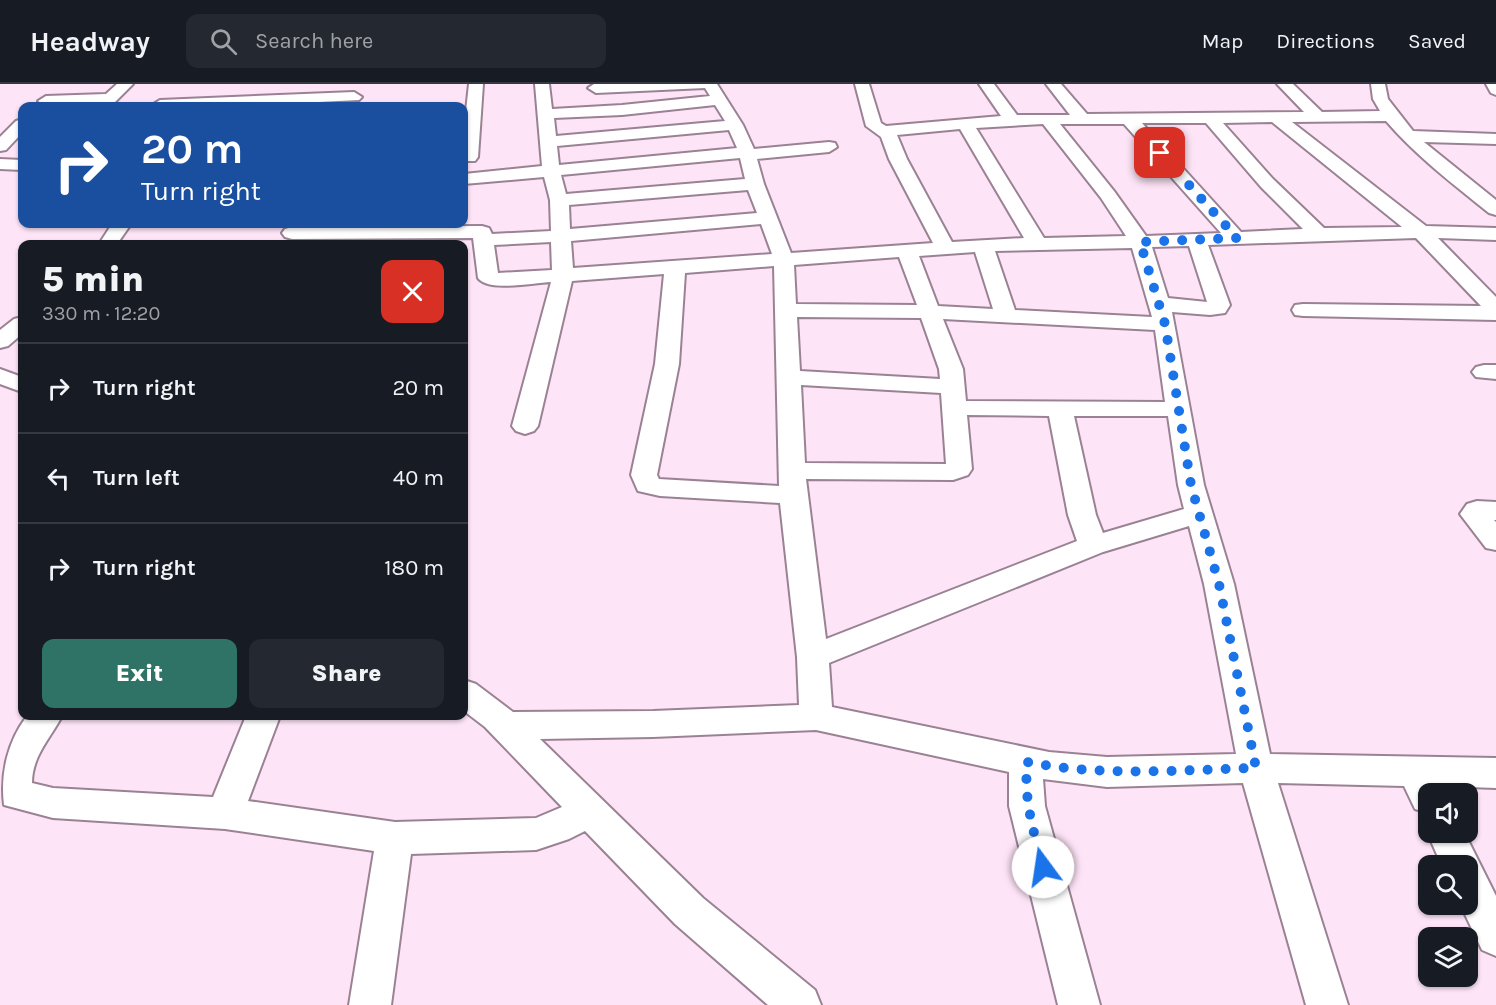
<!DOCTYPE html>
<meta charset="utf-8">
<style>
body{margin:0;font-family:Karla,sans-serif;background:#242831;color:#f1f3f6;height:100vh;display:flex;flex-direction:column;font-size:22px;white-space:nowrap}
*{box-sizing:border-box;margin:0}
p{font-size:20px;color:#9ea1a6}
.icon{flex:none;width:33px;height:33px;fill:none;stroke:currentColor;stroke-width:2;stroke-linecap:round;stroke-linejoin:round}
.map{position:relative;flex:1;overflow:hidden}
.details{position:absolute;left:18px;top:156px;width:450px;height:480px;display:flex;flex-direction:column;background:#171b24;border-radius:12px;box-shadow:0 2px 4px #0004}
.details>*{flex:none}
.banner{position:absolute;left:18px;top:18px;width:450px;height:126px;border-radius:12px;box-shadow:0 2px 4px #0004;background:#1a4fa0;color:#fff;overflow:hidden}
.fabs{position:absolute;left:1418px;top:699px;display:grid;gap:12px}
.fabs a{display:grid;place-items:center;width:60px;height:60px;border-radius:12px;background:#171b24;box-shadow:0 2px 4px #0004;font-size:30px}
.pin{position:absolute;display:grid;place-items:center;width:51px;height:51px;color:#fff;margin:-26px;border-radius:12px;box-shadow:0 3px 9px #0006}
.me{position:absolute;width:66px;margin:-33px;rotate:346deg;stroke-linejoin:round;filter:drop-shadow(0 0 4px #0008)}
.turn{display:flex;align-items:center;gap:21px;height:126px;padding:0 24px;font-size:27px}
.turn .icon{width:78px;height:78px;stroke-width:2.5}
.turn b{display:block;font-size:42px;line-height:51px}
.round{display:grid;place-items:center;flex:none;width:63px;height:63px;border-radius:12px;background:#242831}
.overview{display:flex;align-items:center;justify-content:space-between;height:102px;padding:0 24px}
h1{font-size:36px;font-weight:800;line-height:45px}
.button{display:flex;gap:12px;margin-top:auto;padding:12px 24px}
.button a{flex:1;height:69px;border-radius:12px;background:#2f7366;color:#fff;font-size:24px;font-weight:800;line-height:69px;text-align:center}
.button a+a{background:#242831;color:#f1f3f6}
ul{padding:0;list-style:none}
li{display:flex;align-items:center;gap:18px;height:90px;padding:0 24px;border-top:2px solid #363941}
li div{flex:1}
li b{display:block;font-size:22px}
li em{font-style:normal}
header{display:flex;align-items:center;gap:36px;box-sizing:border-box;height:84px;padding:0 30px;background:#171b24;border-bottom:2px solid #363941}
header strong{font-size:28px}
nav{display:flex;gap:33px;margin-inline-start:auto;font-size:21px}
.search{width:420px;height:54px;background:#242831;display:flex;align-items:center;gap:15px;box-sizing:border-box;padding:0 21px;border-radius:12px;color:#9ea1a6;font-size:22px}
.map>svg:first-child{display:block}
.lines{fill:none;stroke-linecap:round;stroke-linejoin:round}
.minor-casing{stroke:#9a8294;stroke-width:4}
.minor{fill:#fff;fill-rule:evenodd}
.route{stroke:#1a73e8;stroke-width:10;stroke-dasharray:0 18}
</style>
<header>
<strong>Headway</strong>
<div class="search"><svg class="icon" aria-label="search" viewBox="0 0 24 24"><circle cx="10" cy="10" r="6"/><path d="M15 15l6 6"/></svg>Search here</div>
<nav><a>Map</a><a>Directions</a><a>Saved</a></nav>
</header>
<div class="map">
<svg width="1496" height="921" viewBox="0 0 1496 921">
<rect width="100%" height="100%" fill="#fee4f7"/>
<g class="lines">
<g class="minor-casing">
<path id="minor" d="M 117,0 L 133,0 L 115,18 L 110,20 L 46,22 L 38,17 L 46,12 L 106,10 Z
M 469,0 L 483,0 L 478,73 L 475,77 L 464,77 L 464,45 Z
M 535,0 L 549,0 L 552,25 L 622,21 L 710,12 L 705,4 L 596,9 L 588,4 L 594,0 L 717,0 L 743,41 L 754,65 L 829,58 L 835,59 L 837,63 L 829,68 L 757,75 L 764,100 L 791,169 L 933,159 L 889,75 L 881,53 L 866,42 L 855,0 L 869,0 L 881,39 L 886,42 L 1001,32 L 979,0 L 994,0 L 1017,31 L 1070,31 L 1046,0 L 1061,0 L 1087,30 L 1304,28 L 1277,0 L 1293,0 L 1322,28 L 1380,27 L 1373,15 L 1371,0 L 1385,0 L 1388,15 L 1413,47 L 1496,50 L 1496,60 L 1424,58 L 1496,116 L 1496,131 L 1489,129 C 1453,100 1416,72 1386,37 L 1292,38 L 1426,142 L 1496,144 L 1496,156 L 1438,154 L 1496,213 L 1496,236 L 1303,232 L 1295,231 L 1292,226 L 1295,221 L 1303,220 L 1481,222 L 1416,154 L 1208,161 L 1230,221 L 1225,229 L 1210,231 L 1172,228 L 1204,401 L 1234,500 L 1270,670 L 1496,674 L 1496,704 L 1440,702 L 1444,710 L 1428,710 L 1428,729 L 1415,725 L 1404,702 L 1278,699 L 1348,921 L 1306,921 L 1243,699 L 1107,703 L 1043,695 L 1045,722 L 1100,921 L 1058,921 L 1009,722 L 1009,688 L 816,646 L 653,653 L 540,655 L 703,814 L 815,906 L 821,921 L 768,921 L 675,840 L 585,747 L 569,755 L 536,766 L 411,770 L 391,921 L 349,921 L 374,767 L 225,745 L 53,734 L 4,721 C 0,689 8,657 27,632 L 62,632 C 50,655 32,672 32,699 L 53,704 L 213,713 L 246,632 L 280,632 L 248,717 L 395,738 L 536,734 L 562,723 L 485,643 L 464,627 L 464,596 L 476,600 L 513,628 L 653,627 L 799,621 L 797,573 L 780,419 L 660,412 L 638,407 L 631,391 L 655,280 L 664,190 L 572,197 L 538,342 L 534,347 L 525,350 L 516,347 L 512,342 L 551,198 C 534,199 488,208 478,194 L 473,154 L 292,155 L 285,153 L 282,149 L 285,145 L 292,143 L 482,142 L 489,144 L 492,150 L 551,147 L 550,116 L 544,93 L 464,100 L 464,90 L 542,82 ZM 715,21 L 725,37 L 556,52 L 554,34 L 622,31 ZM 1272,38 L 1402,143 L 1324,144 L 1273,95 L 1223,39 ZM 1142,39 L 1206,39 L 1261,103 L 1303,145 L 1241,148 ZM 1043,40 L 1101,114 L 1126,152 L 1044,154 L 976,44 ZM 1060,40 L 1124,40 L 1221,149 L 1146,152 L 1114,107 ZM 960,45 L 1024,154 L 952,158 L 907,75 L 897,51 ZM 729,46 L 737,64 L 559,81 L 557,62 ZM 740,74 L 745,95 L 566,110 L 561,91 ZM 748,106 L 757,129 L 570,145 L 569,121 ZM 761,140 L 772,170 L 573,184 L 571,157 ZM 551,158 L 552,186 L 498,189 L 494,161 ZM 1189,162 L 1207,218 L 1168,214 L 1152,163 ZM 1132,164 L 1152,233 L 1015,226 L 995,167 ZM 975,168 L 993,225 L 938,222 L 919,172 ZM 899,173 L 917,221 L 796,220 L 794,181 ZM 774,182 L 779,402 L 659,395 L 657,391 L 679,280 L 685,189 ZM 797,233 L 921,234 L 939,285 L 940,295 L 800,287 ZM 943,235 L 1155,246 L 1165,318 L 966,317 L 963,285 ZM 801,301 L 941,309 L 946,380 L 805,379 ZM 967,331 L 1049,332 L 1068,431 L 1077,457 L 826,555 L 806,395 L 953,396 L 968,391 L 972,385 ZM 1074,332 L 1168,332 L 1178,401 L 1184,425 L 1103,449 L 1096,431 ZM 1189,442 L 1204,500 L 1236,670 L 1107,673 L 1049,668 L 832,623 L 829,579 L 1103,468 Z
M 1486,0 L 1496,0 L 1496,11 L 1491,9 Z
M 354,8 L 362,13 L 359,16 L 237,22 L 152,21 L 160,16 Z
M 22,35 L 22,49 L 6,66 L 0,67 L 0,53 L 16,37 Z
M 0,75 L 22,76 L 22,86 L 0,85 Z
M 112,140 L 131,140 L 117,160 L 99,160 Z
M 22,233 L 22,250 L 8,262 L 0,264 L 0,246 L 14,235 Z
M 1484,281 L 1496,281 L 1496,295 L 1476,293 L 1472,288 L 1476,283 Z
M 0,285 L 22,293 L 22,308 L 0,300 Z
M 1477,417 L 1496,418 L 1496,436 L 1494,436 L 1496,438 L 1496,466 L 1486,464 L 1460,430 L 1467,420 Z
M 1428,745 L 1428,748 L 1464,748 L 1496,812 L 1496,872 L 1482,866 L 1460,820 L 1467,820 L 1467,782 L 1442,782 L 1427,748 Z"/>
</g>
<use href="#minor" class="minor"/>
</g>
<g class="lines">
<path class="route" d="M 1043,783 C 1033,745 1024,718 1027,678 C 1102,693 1180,686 1256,684 L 1219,500 L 1191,401 L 1165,240 L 1140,158 L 1237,154 L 1160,69"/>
</g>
</svg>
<div class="fabs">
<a><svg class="icon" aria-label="sound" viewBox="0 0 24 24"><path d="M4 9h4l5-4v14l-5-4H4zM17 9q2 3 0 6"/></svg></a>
<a><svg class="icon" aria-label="search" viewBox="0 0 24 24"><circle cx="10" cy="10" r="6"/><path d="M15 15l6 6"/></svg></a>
<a><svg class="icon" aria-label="layers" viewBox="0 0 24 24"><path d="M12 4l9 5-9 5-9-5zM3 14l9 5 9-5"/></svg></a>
</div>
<div class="pin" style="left:1160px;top:69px;background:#d93025"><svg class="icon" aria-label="arrive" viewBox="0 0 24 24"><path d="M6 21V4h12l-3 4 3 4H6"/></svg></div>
<svg class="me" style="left:1043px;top:783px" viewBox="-20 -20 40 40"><circle r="19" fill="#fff"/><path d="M0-13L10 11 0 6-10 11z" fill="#1a73e8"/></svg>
<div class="banner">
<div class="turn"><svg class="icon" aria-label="right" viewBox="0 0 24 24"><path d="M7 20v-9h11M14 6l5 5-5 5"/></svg><div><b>20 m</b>Turn right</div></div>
</div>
<section class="details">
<div class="overview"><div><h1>5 min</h1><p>330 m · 12:20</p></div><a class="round" style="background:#d93025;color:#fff"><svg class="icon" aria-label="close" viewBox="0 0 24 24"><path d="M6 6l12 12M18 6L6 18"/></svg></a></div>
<ul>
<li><svg class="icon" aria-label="right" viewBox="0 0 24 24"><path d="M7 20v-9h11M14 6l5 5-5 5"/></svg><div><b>Turn right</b></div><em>20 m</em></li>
<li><svg class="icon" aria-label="left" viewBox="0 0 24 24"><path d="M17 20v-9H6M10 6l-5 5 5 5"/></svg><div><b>Turn left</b></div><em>40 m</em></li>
<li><svg class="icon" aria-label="right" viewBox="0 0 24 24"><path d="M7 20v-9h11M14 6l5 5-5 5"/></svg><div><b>Turn right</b></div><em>180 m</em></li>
</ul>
<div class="button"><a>Exit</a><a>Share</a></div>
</section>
</div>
